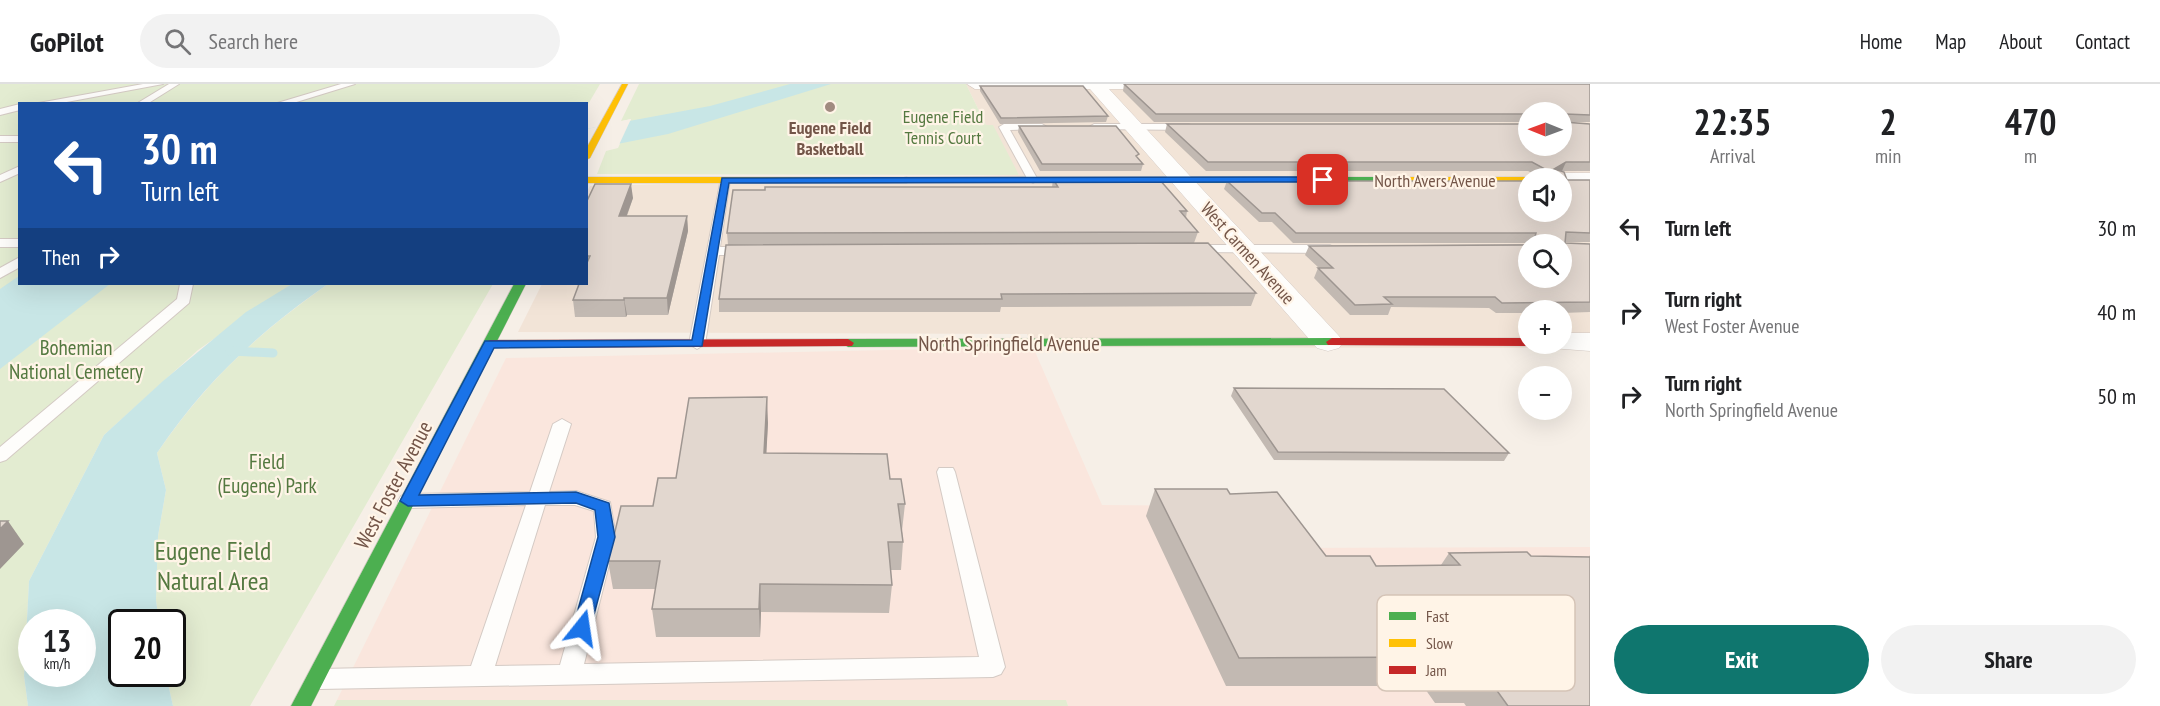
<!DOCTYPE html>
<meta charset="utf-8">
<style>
body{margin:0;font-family:"PT Sans Narrow",sans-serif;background:#f2f2f2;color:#202124;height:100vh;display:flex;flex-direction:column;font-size:22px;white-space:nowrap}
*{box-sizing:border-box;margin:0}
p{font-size:20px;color:#757577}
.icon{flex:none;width:33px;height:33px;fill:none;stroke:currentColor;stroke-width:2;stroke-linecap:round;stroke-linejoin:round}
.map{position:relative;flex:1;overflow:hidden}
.sheet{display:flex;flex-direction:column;background:#fff;width:570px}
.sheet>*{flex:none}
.guide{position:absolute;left:18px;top:18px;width:570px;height:183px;border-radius:0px;box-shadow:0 6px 24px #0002;background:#1a4fa0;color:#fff;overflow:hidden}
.needle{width:39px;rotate:271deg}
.buttons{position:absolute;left:1518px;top:18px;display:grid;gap:12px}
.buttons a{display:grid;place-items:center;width:54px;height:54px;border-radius:50%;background:#fff;box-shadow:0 6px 24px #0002;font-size:30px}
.speed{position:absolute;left:18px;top:525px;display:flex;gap:12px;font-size:30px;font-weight:700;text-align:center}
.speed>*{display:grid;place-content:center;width:78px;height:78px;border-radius:50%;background:#fff;box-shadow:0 6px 24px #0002;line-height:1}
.speed small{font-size:15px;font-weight:400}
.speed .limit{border:3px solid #111;border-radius:9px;background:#fff;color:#111}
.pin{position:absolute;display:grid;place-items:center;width:51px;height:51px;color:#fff;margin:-26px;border-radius:12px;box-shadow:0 3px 9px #0006}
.me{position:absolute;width:66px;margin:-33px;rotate:15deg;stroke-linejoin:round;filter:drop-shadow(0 0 4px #0008)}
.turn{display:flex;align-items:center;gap:21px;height:126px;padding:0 24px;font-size:27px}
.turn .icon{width:78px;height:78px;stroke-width:2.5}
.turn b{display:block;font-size:42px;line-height:51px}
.then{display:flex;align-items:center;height:57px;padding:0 24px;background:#0003;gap:12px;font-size:22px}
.eta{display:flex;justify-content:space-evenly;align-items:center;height:102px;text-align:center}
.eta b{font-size:36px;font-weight:700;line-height:42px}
.button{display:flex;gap:12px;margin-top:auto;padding:12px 24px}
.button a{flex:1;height:69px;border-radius:36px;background:#0f766e;color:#fff;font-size:24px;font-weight:700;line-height:69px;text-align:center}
.button a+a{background:#f2f2f2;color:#202124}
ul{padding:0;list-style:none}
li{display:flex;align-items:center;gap:18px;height:84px;padding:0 24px}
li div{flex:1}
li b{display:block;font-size:22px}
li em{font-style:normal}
header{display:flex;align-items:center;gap:36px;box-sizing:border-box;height:84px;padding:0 30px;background:#fff;border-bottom:2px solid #e0e0e0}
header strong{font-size:28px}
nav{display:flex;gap:33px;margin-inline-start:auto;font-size:21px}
.search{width:420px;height:54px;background:#f2f2f2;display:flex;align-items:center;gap:15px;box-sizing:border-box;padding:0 21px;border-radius:33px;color:#757577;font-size:22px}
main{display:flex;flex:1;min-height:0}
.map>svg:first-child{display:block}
.residential{fill:#f2e4d7;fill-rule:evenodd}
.commercial{fill:#fae6dd}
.green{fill:#e3ecd1}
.water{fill:#c8e6e6;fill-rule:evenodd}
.pier{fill:#f6efe7}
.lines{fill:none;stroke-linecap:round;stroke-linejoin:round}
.stream{stroke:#c8e6e6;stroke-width:9}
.lane-casing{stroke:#d4cac4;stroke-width:2}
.street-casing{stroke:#d4cac4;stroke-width:1}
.fast-casing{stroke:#d4cac4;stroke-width:1}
.slow-casing{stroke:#d4cac4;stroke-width:1}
.jam-casing{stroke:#d4cac4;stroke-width:1}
.lane{fill:#fefdfb;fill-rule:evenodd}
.street{fill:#fefdfb;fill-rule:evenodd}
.fast{fill:#4caf50;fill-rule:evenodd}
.slow{fill:#ffc107;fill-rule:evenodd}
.jam{fill:#c62828;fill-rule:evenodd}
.wall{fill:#c2b9b2}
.shaded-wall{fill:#9e9691}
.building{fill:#e2d7cf;stroke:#9e9691;stroke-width:1.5}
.route{fill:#1a73e8;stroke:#114b97;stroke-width:1.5}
.poi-dot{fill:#a18b80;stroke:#fff4e7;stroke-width:2}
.labels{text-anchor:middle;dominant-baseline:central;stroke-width:4.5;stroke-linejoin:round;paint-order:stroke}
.far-park-label{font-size:18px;fill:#547940;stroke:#fff4e7}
.far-poi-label{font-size:18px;font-weight:bold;fill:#735548;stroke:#fff4e7}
.far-street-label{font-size:18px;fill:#735548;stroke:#fff4e7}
.street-label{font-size:21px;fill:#735548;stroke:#fff4e7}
.park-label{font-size:21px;fill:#547940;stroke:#fff4e7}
.near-park-label{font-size:26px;fill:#547940;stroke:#fff4e7}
.key{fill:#fff4e7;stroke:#d5c4b7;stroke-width:1.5}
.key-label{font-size:16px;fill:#735548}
</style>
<header>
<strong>GoPilot</strong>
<div class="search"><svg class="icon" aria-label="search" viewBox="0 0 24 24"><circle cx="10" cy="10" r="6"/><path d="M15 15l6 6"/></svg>Search here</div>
<nav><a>Home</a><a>Map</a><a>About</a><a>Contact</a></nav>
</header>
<main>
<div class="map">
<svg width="1590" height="622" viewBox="0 0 1590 622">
<rect width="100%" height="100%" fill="#f6efe7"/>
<path class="residential" d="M 966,0 L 1590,0 L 1590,264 L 1033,263 L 1027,250 L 518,248 L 542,200 L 586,200 L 586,109 L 590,102 L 1019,91 L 986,41 ZM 1528,28 L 1562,28 L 1562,62 L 1528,62 ZM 1528,94 L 1562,94 L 1562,128 L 1528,128 ZM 1528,160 L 1562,160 L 1562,194 L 1528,194 ZM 1528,226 L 1562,226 L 1562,260 L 1528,260 Z"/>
<path class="commercial" d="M 1033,263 L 1102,421 L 1219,422 L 1243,464 L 1590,463 L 1590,622 L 1068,622 L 1066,616 L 337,616 L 506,274 Z"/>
<path class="green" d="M 0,0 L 600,0 L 587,22 L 586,20 L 20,20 L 20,200 L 292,200 L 198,266 L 104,351 L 29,497 L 24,592 L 28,622 L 0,622 Z
M 639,0 L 966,0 L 986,41 L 993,41 L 1019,91 L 597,90 L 606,67 L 618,64 L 631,35 L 621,37 Z
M 328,200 L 493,200 L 250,622 L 173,622 L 166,590 L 172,590 L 172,538 L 159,538 L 156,516 L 158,452 L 166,406 L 157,369 C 209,294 255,252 328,200 Z
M 337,616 L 1066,616 L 1068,622 L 334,622 Z"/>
<path class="water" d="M 790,0 L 831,0 L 668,50 L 587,66 L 586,45 L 710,22 Z
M 19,192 L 20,200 L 110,200 L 0,285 L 0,205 Z
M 292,200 L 328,200 C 259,248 205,298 157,369 L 166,406 L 158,452 L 156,516 L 159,538 L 122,538 L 122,590 L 166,590 L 173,622 L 28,622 L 24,592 L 29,497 L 104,351 L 163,297 L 246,228 ZM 32,538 L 82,538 L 82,590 L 32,590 Z"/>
<path class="pier" d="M 631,35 L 618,63 L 586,69 L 587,45 Z"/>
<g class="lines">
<path class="stream" d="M 230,267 L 273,269"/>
<g class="lane-casing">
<path id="lane" d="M 143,0 L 163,0 L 56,20 L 33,20 Z
M 169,0 L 179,0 L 147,20 L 136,20 Z
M 341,0 L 355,0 L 290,20 L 274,20 Z
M 20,20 L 20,26 L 0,31 L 0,25 Z
M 1042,40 L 1047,43 L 1045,45 L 1010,46 L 1038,96 L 1033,99 L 1028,96 L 999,43 L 1004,40 Z
M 1094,40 L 1189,40 L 1194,43 L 1189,46 L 1091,45 L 1089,43 Z
M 0,52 L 20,52 L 20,58 L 0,58 Z
M 20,82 L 20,89 L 0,98 L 0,91 Z
M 721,94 L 730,96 L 720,163 L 748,163 L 754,167 L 748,171 L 719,171 L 705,260 L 697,265 L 689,260 Z
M 0,155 L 20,155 L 20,163 L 0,163 Z
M 1193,161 L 1330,161 L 1336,165 L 1330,169 L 1188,168 L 1188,162 Z
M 20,173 L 20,183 L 0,194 L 0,184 Z
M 180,200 L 193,200 L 189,219 L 6,376 L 0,378 L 0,363 L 177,215 Z
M 562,335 L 571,340 L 549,408 L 576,407 L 610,418 L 616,453 L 584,580 L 979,573 L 937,388 L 939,384 L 953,384 L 955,388 L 1005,583 L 1001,590 L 993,593 L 319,605 L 311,602 L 307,595 L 311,588 L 319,585 L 471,582 L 526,421 L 408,424 L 401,422 L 398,417 L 401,412 L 408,410 L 530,408 L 553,340 ZM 545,421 L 575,421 L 594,427 L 596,453 L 560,581 L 495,582 Z"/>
</g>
<g class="street-casing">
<path id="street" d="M 967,0 L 1176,0 L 1168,5 L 1109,5 L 1339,252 L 1343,258 L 1339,264 L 1328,267 L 1317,264 L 1090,5 L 975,5 Z
M 1562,89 L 1590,89 L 1590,103 L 1562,102 L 1562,94 L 1552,94 Z
M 1562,249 L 1590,249 L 1590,267 L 1551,264 L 1548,260 L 1562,260 Z"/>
</g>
<g class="fast-casing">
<path id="fast" d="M 907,93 L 1405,93 L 1409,96 L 1405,99 L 904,98 L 904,94 Z
M 514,200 L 526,200 L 311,622 L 291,622 Z
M 1332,254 L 1338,258 L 1336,261 L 848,263 L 842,259 L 848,255 Z"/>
</g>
<g class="slow-casing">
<path id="slow" d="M 622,0 L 628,0 L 590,74 L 586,76 L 586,65 Z
M 586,93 L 907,93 L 911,96 L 907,99 L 586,99 Z
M 1405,93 L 1528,93 L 1531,94 L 1528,94 L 1528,99 L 1402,98 L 1402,94 Z"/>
</g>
<g class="jam-casing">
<path id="jam" d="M 1332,254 L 1528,254 L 1528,260 L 1533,260 L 1528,262 L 1328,261 L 1326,258 Z
M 848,255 L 854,259 L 852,262 L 490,264 L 484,260 L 490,256 Z"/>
</g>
<use href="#lane" class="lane"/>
<use href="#street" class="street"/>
<use href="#fast" class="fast"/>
<use href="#slow" class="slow"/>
<use href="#jam" class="jam"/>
</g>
<path class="wall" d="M 1124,0 L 1590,0 L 1590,38 L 1564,38 L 1590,40 L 1590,87 L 1562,87 L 1567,96 L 1590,96 L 1590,158 L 1565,158 L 1565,159 L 1590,160 L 1590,228 L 1562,229 L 1562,226 L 1528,226 L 1528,229 L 1496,229 L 1489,224 L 1391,223 L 1388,231 L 1350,231 L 1314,194 L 1318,184 L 1319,184 L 1305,171 L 1309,162 L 1530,160 L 1531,159 L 1293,159 L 1272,138 L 1259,138 L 1224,105 L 1227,97 L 1528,97 L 1562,94 L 1531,94 L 1534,90 L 1528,87 L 1206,87 L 1165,48 L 1167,40 L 1528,62 L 1562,28 L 1528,28 L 1528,38 L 1154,38 L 1123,7 Z
M 980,2 L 1108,32 L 1106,38 L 1000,40 L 980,7 Z
M 1019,42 L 1138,74 L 1143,80 L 1141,87 L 1040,87 L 1018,48 Z
M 1053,95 L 1187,127 L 1186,134 L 1198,148 L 1194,159 L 728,161 L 727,149 L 1052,103 Z
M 633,114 L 627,132 L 687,132 L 688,147 L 668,231 L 627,231 L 626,233 L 575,233 L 573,216 L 586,200 L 586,119 Z
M 726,161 L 1256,209 L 1251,222 L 1001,223 L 1000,228 L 719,228 L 719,215 Z
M 1234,304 L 1509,369 L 1504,377 L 1274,376 L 1231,312 Z
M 768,339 L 766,369 L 890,395 L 905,420 L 902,447 L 903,458 L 901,486 L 890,486 L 892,501 L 889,529 L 761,528 L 760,553 L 656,553 L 652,525 L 656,505 L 613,505 L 608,477 L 676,394 Z
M 1155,405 L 1230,410 L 1326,472 L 1376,482 L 1441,481 L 1449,469 L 1531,472 L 1589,473 L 1590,471 L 1590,622 L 1466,622 L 1464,619 L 1435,619 L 1423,602 L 1226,602 L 1146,432 Z"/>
<path class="shaded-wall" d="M 1566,78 L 1562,87 L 1554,85 Z
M 631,100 L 633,114 L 621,147 L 619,132 Z
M 687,132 L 688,147 L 668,231 L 667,214 Z
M 624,214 L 627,231 L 626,233 L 624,216 Z
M 767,313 L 768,339 L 765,396 L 764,369 Z
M 8,437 L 24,460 L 0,485 L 0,445 Z
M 760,500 L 761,528 L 760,553 L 759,525 Z"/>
<path class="building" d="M 1124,0 L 1590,0 L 1590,31 L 1566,30 L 1564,38 L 1590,40 L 1590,78 L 1566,78 L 1554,85 L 1564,88 L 1567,96 L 1590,96 L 1590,149 L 1566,148 L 1565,159 L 1590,160 L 1590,218 L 1502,219 L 1495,213 L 1384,213 L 1392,220 L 1355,221 L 1318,184 L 1333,184 L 1309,162 L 1528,161 L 1528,194 L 1562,194 L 1562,160 L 1533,160 L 1536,149 L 1296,149 L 1275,129 L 1262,129 L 1227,97 L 1528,97 L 1528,128 L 1562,128 L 1562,94 L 1533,94 L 1535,88 L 1545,85 L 1532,78 L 1208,78 L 1167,40 L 1528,40 L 1528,62 L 1562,62 L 1562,28 L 1528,28 L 1528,30 L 1156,30 Z
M 980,2 L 1083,2 L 1108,32 L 1001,34 Z
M 1019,42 L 1116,42 L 1139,70 L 1136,72 L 1143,80 L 1042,80 Z
M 1053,95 L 1159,95 L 1187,127 L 1180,127 L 1198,148 L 727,149 L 733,106 L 765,106 L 765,103 L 1058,103 Z
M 595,100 L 631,100 L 619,132 L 687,132 L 667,214 L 624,214 L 624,216 L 573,216 L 579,200 L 586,200 L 586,181 L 590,172 L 586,172 L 586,119 Z
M 1208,159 L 1256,209 L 1001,210 L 1002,215 L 719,215 L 726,161 Z
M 1234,304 L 1444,305 L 1509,369 L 1278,368 Z
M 767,313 L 764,369 L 887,370 L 890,395 L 901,395 L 905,420 L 898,420 L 903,458 L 888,458 L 892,501 L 760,500 L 759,525 L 652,525 L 660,477 L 608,477 L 621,422 L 653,422 L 658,394 L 676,394 L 689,314 Z
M 1155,405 L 1227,405 L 1230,410 L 1277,408 L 1326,472 L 1370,472 L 1376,482 L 1460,481 L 1449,469 L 1527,468 L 1531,472 L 1590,473 L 1590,622 L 1508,622 L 1485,590 L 1455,591 L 1442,573 L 1239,574 Z
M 0,437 L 8,437 L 0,445 Z"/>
<path class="route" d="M 1323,93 L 1326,94 L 1326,98 L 729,99 L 702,262 L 494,264 L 419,411 L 576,408 L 609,419 L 615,453 L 589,549 L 582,551 L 576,549 L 573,544 L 598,453 L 595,426 L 576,419 L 408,422 L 400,417 L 485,257 L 692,256 L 722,94 Z"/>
<circle class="poi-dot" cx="830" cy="23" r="6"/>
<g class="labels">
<g class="far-park-label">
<text x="943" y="32">Eugene Field<tspan x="943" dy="21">Tennis Court</tspan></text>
</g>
<g class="far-poi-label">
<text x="830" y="43">Eugene Field<tspan x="830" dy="21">Basketball</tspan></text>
</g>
<g class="far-street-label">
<text x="1435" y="96">North Avers Avenue</text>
<text transform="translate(1248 169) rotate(48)">West Carmen Avenue</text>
</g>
<g class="street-label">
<text x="1009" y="259">North Springfield Avenue</text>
<text transform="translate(393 401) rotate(-62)">West Foster Avenue</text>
</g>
<g class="park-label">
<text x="76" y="263">Bohemian<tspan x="76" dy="24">National Cemetery</tspan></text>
<text x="267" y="377">Field<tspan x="267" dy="24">(Eugene) Park</tspan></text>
</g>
<g class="near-park-label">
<text x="213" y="466">Eugene Field<tspan x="213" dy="30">Natural Area</tspan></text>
</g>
</g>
<rect x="1377" y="511" width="198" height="96" rx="9" class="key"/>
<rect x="1389" y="528" width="27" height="8" fill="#4caf50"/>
<rect x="1389" y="555" width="27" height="8" fill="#ffc107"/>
<rect x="1389" y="582" width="27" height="8" fill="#c62828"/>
<g class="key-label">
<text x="1426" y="538">Fast</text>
<text x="1426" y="565">Slow</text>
<text x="1426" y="592">Jam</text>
</g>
</svg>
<div class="buttons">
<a><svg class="needle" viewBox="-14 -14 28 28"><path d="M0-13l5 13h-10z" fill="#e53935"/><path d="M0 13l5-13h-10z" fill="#757577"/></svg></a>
<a><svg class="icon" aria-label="sound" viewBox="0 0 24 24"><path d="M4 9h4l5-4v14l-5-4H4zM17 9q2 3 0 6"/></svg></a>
<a><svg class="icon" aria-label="search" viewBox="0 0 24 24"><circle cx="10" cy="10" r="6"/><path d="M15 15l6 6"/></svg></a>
<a>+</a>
<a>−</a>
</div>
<div class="speed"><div>13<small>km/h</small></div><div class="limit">20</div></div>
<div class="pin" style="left:1323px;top:96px;background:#d93025"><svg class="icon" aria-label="arrive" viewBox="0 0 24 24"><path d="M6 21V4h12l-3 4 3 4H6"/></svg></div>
<svg class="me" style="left:582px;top:544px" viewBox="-20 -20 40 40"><path d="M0-17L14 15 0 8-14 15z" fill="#1a73e8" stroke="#fff" stroke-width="4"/></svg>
<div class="guide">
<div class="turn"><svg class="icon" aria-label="left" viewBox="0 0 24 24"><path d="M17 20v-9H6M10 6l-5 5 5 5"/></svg><div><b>30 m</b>Turn left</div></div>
<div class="then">Then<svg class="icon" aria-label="right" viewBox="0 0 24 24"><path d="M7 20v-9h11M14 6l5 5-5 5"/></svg></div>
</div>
</div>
<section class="sheet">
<div class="eta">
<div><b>22:35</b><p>Arrival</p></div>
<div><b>2</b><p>min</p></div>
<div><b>470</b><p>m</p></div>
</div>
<ul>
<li><svg class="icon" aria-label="left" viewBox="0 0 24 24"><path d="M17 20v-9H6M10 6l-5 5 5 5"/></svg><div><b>Turn left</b></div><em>30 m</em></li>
<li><svg class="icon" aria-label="right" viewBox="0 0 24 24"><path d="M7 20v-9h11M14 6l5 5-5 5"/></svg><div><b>Turn right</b><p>West Foster Avenue</p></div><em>40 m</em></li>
<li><svg class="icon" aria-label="right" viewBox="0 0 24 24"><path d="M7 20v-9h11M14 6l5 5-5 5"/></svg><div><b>Turn right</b><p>North Springfield Avenue</p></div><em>50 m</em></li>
</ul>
<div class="button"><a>Exit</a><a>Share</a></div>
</section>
</main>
